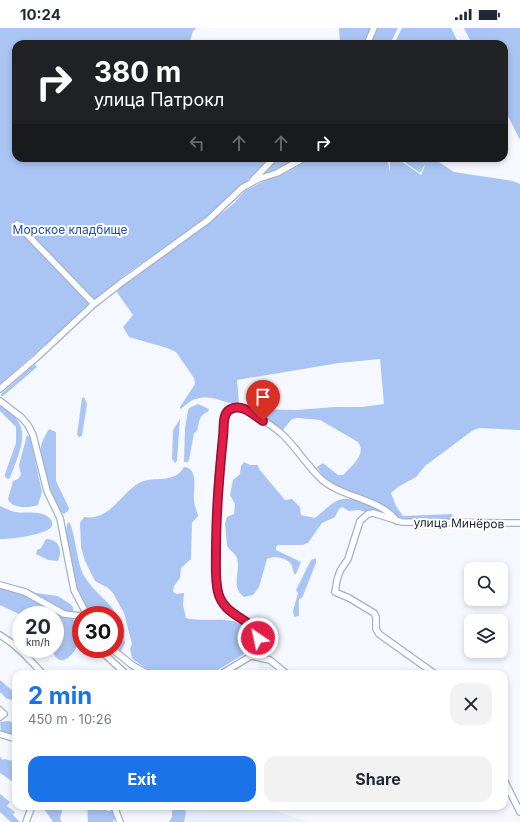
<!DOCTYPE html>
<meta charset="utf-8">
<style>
body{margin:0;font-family:Inter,sans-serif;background:#f2f2f3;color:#1f2937;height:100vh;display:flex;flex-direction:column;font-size:15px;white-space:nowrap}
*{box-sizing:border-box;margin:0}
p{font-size:13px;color:#747a83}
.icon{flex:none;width:22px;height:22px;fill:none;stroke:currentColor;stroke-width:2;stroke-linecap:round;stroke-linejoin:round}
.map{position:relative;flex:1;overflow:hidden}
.sheet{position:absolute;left:12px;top:642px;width:496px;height:140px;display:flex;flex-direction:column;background:#fff;border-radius:12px;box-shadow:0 2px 6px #0003}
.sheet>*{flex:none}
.guide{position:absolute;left:12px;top:12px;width:496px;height:122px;border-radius:12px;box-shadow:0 2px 6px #0003;background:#202124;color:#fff;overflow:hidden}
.controls{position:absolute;left:464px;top:534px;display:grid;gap:8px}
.controls a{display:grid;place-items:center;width:44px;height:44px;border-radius:8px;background:#fff;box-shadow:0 2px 6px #0003;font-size:20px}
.speed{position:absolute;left:12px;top:578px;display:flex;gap:8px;font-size:20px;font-weight:700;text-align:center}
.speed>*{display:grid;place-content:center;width:52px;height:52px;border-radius:50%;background:#fff;box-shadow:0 2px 6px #0003;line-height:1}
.speed small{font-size:10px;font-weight:400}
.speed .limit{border:6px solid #d22;background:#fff;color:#111}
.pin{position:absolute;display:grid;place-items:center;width:34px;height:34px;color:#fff;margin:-41px -17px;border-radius:50% 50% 50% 0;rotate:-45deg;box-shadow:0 0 4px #0007}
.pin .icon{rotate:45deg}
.me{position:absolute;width:44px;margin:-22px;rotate:326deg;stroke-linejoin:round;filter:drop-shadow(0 0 3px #0008)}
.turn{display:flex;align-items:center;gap:14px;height:84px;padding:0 16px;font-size:18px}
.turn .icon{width:52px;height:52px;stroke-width:2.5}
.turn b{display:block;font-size:28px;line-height:34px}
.lanes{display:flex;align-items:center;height:38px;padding:0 16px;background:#0003;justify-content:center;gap:20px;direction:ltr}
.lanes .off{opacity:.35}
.round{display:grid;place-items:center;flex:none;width:42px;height:42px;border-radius:12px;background:#f2f2f3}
.headline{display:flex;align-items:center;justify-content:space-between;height:68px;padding:0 16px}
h1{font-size:24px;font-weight:700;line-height:30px;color:#1a73e8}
.cta{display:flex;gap:8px;margin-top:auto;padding:8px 16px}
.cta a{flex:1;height:46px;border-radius:12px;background:#1a73e8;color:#fff;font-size:16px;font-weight:700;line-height:46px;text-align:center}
.cta a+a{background:#f2f2f3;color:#1f2937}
.status{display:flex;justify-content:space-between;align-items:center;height:28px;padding:0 20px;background:#fff;direction:ltr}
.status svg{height:11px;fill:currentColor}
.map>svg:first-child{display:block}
.built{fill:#e7f0fe}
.green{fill:#aac5f3}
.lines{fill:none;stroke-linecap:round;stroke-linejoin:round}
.minor-casing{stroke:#a1b1cc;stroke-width:8}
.minor{stroke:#fff;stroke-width:5.5}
.route-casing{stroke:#92132f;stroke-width:10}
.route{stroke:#e11d48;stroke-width:7}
.labels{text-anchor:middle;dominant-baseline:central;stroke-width:4;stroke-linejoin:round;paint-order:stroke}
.park-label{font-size:12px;fill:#1e4fa6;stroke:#fff}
.street-label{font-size:12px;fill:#232934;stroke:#fff}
</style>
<div class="status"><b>10:24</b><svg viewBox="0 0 49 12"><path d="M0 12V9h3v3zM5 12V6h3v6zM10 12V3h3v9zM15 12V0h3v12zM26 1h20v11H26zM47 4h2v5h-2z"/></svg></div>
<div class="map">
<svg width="520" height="794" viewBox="0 0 520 794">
<rect width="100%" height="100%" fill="#f5f8fe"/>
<path class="built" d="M 260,631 L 267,633 L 285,646 L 257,646 Z
M 181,778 L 268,778 L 270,781 L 308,794 L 184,794 Z"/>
<path class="green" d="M 0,0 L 196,0 L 193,3 L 189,16 L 16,16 L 16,130 L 269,130 L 248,152 L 205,190 L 122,249 L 0,356 Z
M 339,0 L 398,0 L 390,16 L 340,16 Z
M 402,0 L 451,0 L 459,16 L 394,16 Z
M 464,0 L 520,0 L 520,112 L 504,80 L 504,16 L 472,16 Z
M 278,130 L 300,130 L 287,138 L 261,148 Z
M 308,130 L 387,130 L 390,143 L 390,130 L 397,130 L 421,147 L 426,135 L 420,145 L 403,133 L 405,130 L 433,130 L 454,144 L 513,153 L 520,156 L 520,402 L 479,400 L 472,403 L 425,438 L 416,449 L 398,459 L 391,465 L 396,478 L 403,488 L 452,486 L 453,491 L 426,492 L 399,490 L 384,478 L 335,457 L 322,447 L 317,439 L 323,435 L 338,447 L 343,447 C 351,438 367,427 358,414 L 320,392 L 298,390 L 292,391 L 282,403 L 253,383 L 255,381 L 296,382 L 335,379 L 362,379 L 384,376 L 380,331 L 339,335 L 237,352 L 239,376 C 223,376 213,366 196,371 C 190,372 186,378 180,381 L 180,379 L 195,356 L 194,350 L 176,324 L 167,320 L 129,309 L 123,299 L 133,287 L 116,263 L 212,193 L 233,176 L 245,163 L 260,155 L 287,144 Z
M 35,336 L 37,339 L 3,368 L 1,368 L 1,366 Z
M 84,369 L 87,376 L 82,408 L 79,409 L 77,407 L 82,370 Z
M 198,376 L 209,381 L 208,384 C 199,386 199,395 197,403 L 194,405 L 189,432 L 188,434 L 184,434 L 185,400 L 188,382 L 189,380 Z
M 0,378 C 35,397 21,419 10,450 L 8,451 L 5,449 L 5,446 L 16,415 L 16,399 L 0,383 Z
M 180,391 L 177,433 L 175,435 L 172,431 L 173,402 Z
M 49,401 L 56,404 L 56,453 L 69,480 L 68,483 L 64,486 L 61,484 C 53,467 38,438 41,419 C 42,412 46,407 49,401 Z
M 27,407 L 30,409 L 42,464 L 38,477 C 30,480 11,481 8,471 L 13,453 L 18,451 L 21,447 L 19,437 Z
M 244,434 L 250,437 L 258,437 L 259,441 L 285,472 L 292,471 L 300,479 L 301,487 L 315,490 C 323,484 333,472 343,471 C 353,469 375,481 385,485 L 385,487 L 365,484 L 359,482 L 349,483 L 342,479 L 339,481 L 335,489 L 322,495 L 308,515 L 302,517 L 278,517 L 276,519 L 276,522 L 301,534 L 296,546 L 294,546 C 293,543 293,539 291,536 C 287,530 274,527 267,531 L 259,559 L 253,567 L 244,569 C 230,558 241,545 237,530 C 235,525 230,523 227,518 L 225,495 L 227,489 L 234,486 L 235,476 L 230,467 L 233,452 L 240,446 L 241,438 Z
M 184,439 C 199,440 193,462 194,472 C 194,478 197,482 198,488 L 192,495 L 191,531 L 181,540 L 180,550 L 174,558 L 173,564 L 177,566 L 184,565 L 183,577 L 186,590 C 207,596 247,582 253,612 L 248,622 L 241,628 L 211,646 L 155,646 L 135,633 L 132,630 L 130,621 L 132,616 L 124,585 L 113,565 L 108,560 L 95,553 L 85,533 L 81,519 L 80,495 L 84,489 C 110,493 120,466 139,455 C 154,447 174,457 184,439 Z
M 0,478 C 5,480 10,483 15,484 C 27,486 44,481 52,493 L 52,498 C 49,506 9,512 0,511 Z
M 69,494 C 74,499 77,534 83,546 C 89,557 98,565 107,574 C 118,585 123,600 125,615 L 121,623 L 115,621 L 115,587 L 90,587 L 76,560 L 66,503 L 67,496 Z
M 46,511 C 59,511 63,522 58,533 L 48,532 L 36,526 L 37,522 L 41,520 Z
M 316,530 L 316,535 L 302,570 L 299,571 L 299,588 L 294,589 L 293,583 L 298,565 L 296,562 L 311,532 Z
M 20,558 L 36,565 L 58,568 L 70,576 L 73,579 L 73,583 L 69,585 L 66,584 Z
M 0,559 L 24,566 L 62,588 L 79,593 C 89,613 60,651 52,621 L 55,621 L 55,587 L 21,587 L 0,577 Z
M 0,652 L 16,666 L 16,674 L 6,670 L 0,664 Z
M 8,693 L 16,695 L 16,708 L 1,703 L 0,694 Z
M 0,729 L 3,732 L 5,731 L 16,734 L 16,756 L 0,745 Z
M 0,766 L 10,774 L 7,778 L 15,784 L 13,787 L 20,794 L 11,794 L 0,784 Z
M 42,778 L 60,778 L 62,783 L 60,791 L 62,794 L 53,794 Z
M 87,778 L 105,778 L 107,783 L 113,782 L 117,791 L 113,792 L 114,794 L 88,794 Z
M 172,778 L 183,778 L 186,784 L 184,794 L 169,794 L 172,789 Z"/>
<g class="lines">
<g class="minor-casing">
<path id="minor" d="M 367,16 L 374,0
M 253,152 L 274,130
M 17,196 L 94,276
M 0,361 L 36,330 L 94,276 L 121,255 L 208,192 L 242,160 L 258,151 L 277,145 L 304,130
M 0,373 L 22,390 L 28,397 L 33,407 L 47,463 L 60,490 L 74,562 L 87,587
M 0,557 L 25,564 L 64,586 L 81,588
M 0,607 C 17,617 29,631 43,646
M 99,621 L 126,646
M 112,621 L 132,637 L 148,646
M 251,628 L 270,632 L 287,646
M 221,646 L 251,628 L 258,610 L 257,605 L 254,599 L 225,579 L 220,569 L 217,557 L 216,493 L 217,464 L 224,393 L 229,382 C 232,380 234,379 238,379 C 247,380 277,401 284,408 C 297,421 307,437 320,450 C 341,470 380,470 397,493
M 435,646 L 379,606 L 376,601 L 376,589 L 374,585 L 349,570 L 335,564 L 337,552 L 340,543 L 348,531 L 360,493 L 368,486 L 373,485 L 402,494 L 520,495
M 0,682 L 4,686 L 0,689
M 0,706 L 16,711
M 504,752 L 520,784
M 114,778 L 120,794
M 26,794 L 32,778"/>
</g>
<use href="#minor" class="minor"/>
</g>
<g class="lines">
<g class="route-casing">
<path id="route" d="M 258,610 C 255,590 224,590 218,564 C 215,551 216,537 216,524 C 216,485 219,448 223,409 C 224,402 223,394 225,388 C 226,385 228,382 231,381 C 242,375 255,388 263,393"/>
</g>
<use href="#route" class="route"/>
</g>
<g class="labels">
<g class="park-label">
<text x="70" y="201">Морское кладбище</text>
</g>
<g class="street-label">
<text transform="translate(459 495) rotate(1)">улица Минёров</text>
</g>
</g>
</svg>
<div class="controls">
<a><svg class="icon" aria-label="search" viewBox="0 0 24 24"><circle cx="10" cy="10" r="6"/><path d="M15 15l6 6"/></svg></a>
<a><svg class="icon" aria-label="layers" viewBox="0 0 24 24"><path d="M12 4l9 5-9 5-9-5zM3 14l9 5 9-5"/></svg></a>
</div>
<div class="speed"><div>20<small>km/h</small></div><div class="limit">30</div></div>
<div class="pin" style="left:263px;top:393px;background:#d93025"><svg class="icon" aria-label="arrive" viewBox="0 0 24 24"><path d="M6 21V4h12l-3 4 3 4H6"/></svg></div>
<svg class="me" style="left:258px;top:610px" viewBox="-20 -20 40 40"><circle r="17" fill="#e11d48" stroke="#fff" stroke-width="3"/><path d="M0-11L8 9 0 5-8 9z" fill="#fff"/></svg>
<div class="guide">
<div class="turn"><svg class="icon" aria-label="right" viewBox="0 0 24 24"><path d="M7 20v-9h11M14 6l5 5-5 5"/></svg><div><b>380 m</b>улица Патрокл</div></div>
<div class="lanes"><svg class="icon off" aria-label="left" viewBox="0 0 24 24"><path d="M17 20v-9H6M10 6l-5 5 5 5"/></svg><svg class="icon off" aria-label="ahead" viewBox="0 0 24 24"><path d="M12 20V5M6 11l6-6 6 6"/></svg><svg class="icon off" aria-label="ahead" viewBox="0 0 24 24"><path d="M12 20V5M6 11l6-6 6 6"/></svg><svg class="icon" aria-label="right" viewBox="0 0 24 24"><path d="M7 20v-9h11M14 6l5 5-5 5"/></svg></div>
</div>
<section class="sheet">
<div class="headline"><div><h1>2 min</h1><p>450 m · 10:26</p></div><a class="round"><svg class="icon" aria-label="close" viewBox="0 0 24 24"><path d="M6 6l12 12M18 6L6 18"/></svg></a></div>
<div class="cta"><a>Exit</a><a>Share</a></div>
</section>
</div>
